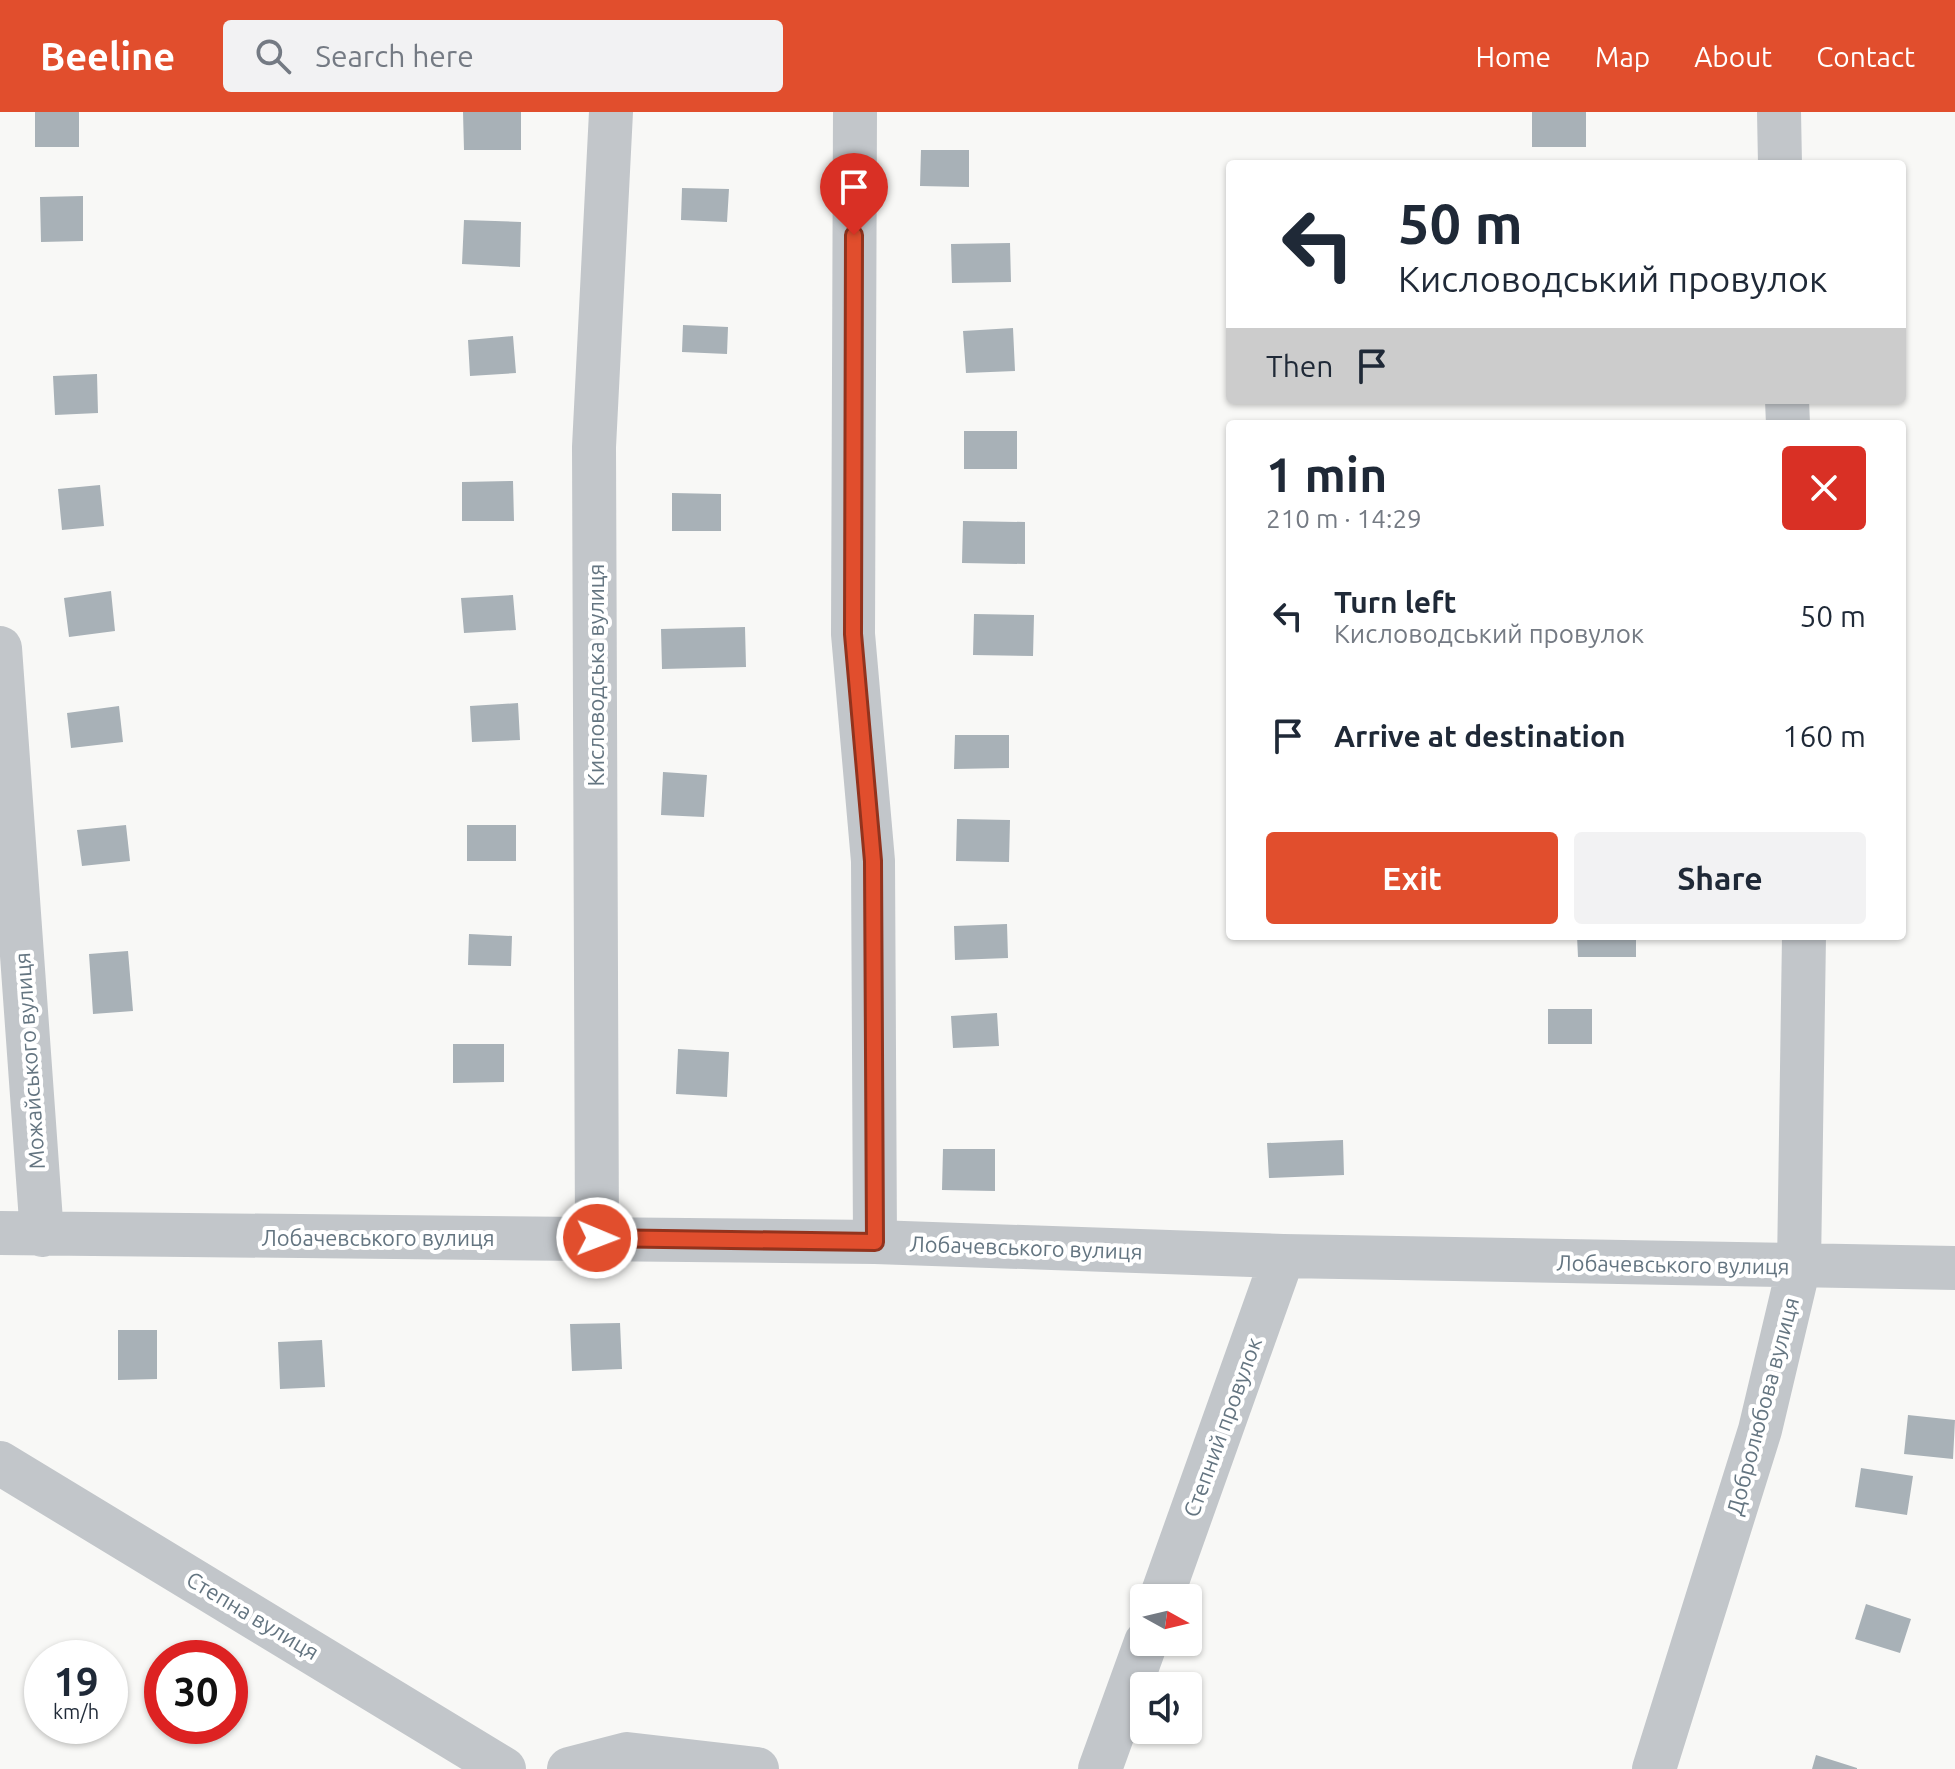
<!DOCTYPE html>
<meta charset="utf-8">
<style>
body{margin:0;font-family:Ubuntu,sans-serif;background:#f2f2f3;color:#1f2937;height:100vh;display:flex;flex-direction:column;font-size:30px;white-space:nowrap}
*{box-sizing:border-box;margin:0}
p{font-size:26px;color:#747a83}
.icon{flex:none;width:44px;height:44px;fill:none;stroke:currentColor;stroke-width:2;stroke-linecap:round;stroke-linejoin:round}
.map{position:relative;flex:1;overflow:hidden}
.drawer{position:absolute;left:1226px;top:308px;width:680px;height:520px;display:flex;flex-direction:column;background:#fff;border-radius:8px;box-shadow:0 2px 6px #0004}
.drawer>*{flex:none}
.banner{position:absolute;left:1226px;top:48px;width:680px;height:244px;border-radius:8px;box-shadow:0 2px 6px #0004;background:#fff;color:#1f2937;overflow:hidden}
.needle{width:52px;rotate:98deg}
.tools{position:absolute;left:1130px;top:1472px;display:grid;gap:16px}
.tools a{display:grid;place-items:center;width:72px;height:72px;border-radius:8px;background:#fff;box-shadow:0 2px 6px #0004;font-size:40px}
.speed{position:absolute;left:24px;top:1528px;display:flex;gap:16px;font-size:40px;font-weight:700;text-align:center}
.speed>*{display:grid;place-content:center;width:104px;height:104px;border-radius:50%;background:#fff;box-shadow:0 2px 6px #0004;line-height:1}
.speed small{font-size:20px;font-weight:400}
.speed .limit{border:12px solid #d22;background:#fff;color:#111}
.pin{position:absolute;display:grid;place-items:center;width:68px;height:68px;color:#fff;margin:-82px -34px;border-radius:50% 50% 50% 0;rotate:-45deg;box-shadow:0 0 8px #0007}
.pin .icon{rotate:45deg}
.me{position:absolute;width:88px;margin:-44px;rotate:91deg;stroke-linejoin:round;filter:drop-shadow(0 0 6px #0008)}
.turn{display:flex;align-items:center;gap:28px;height:168px;padding:0 40px;font-size:36px}
.turn .icon{width:104px;height:104px;stroke-width:2.5}
.turn b{display:block;font-size:56px;line-height:68px}
.then{display:flex;align-items:center;height:76px;padding:0 40px;background:#0003;gap:16px;font-size:30px}
.round{display:grid;place-items:center;flex:none;width:84px;height:84px;border-radius:8px;background:#f2f2f3}
.overview{display:flex;align-items:center;justify-content:space-between;height:136px;padding:0 40px}
h1{font-size:48px;font-weight:700;line-height:60px}
.primary-button{display:flex;gap:16px;margin-top:auto;padding:16px 40px}
.primary-button a{flex:1;height:92px;border-radius:8px;background:#e14e2d;color:#fff;font-size:32px;font-weight:700;line-height:92px;text-align:center}
.primary-button a+a{background:#f2f2f3;color:#1f2937}
ul{padding:0;list-style:none}
li{display:flex;align-items:center;gap:24px;height:120px;padding:0 40px}
li div{flex:1}
li b{display:block;font-size:30px}
li em{font-style:normal}
header{display:flex;align-items:center;gap:48px;box-sizing:border-box;height:112px;padding:0 40px;background:#e14e2d;color:#fff}
header strong{font-size:38px}
nav{display:flex;gap:44px;margin-inline-start:auto;font-size:28px}
.search{width:560px;height:72px;background:#f2f2f3;display:flex;align-items:center;gap:20px;box-sizing:border-box;padding:0 28px;border-radius:8px;color:#747a83;font-size:30px}
.map>svg:first-child{display:block}
.building{fill:#a8b1b7}
.lines{fill:none;stroke-linecap:round;stroke-linejoin:round}
.minor{stroke:#c2c6ca;stroke-width:44}
.route-casing{stroke:#92331d;stroke-width:20}
.route{stroke:#e14e2d;stroke-width:14}
.labels{text-anchor:middle;dominant-baseline:central;stroke-width:8;stroke-linejoin:round;paint-order:stroke}
.street-label{font-size:22px;fill:#647581;stroke:#fff}
</style>
<header>
<strong>Beeline</strong>
<div class="search"><svg class="icon" aria-label="search" viewBox="0 0 24 24"><circle cx="10" cy="10" r="6"/><path d="M15 15l6 6"/></svg>Search here</div>
<nav><a>Home</a><a>Map</a><a>About</a><a>Contact</a></nav>
</header>
<div class="map">
<svg width="1955" height="1657" viewBox="0 0 1955 1657">
<rect width="100%" height="100%" fill="#f8f8f6"/>
<path class="building" d="M 35,0 L 79,0 L 79,35 L 35,35 Z
M 463,0 L 521,0 L 521,38 L 464,38 Z
M 1532,0 L 1586,0 L 1586,35 L 1532,35 Z
M 921,38 L 969,38 L 969,75 L 920,74 Z
M 682,76 L 729,77 L 727,110 L 681,108 Z
M 83,84 L 83,129 L 41,130 L 40,85 Z
M 464,108 L 521,110 L 520,155 L 462,152 Z
M 1010,131 L 1011,170 L 952,171 L 951,132 Z
M 683,213 L 728,215 L 727,242 L 682,240 Z
M 1013,216 L 1015,259 L 966,261 L 963,219 Z
M 513,224 L 516,261 L 470,264 L 468,228 Z
M 97,262 L 98,301 L 55,303 L 53,264 Z
M 964,319 L 1017,319 L 1017,357 L 964,357 Z
M 513,369 L 514,409 L 462,409 L 462,370 Z
M 100,373 L 104,414 L 62,418 L 58,377 Z
M 672,381 L 721,382 L 721,419 L 672,419 Z
M 963,409 L 1025,410 L 1025,452 L 962,451 Z
M 111,479 L 115,519 L 69,525 L 64,486 Z
M 513,483 L 516,518 L 464,521 L 461,486 Z
M 974,502 L 1034,503 L 1033,544 L 973,543 Z
M 745,515 L 746,555 L 662,557 L 661,517 Z
M 518,591 L 520,628 L 472,630 L 470,594 Z
M 119,594 L 123,630 L 71,636 L 67,601 Z
M 955,623 L 1009,623 L 1009,656 L 954,657 Z
M 663,660 L 707,663 L 704,705 L 661,703 Z
M 957,707 L 1010,708 L 1009,750 L 956,749 Z
M 126,713 L 130,749 L 82,754 L 77,718 Z
M 467,713 L 516,713 L 516,749 L 467,749 Z
M 1007,812 L 1008,846 L 955,848 L 954,814 Z
M 469,822 L 512,824 L 511,854 L 468,853 Z
M 1577,824 L 1636,824 L 1636,845 L 1578,845 Z
M 128,839 L 133,899 L 93,902 L 89,842 Z
M 1548,897 L 1592,897 L 1592,932 L 1548,932 Z
M 997,901 L 999,934 L 953,936 L 951,904 Z
M 453,932 L 504,932 L 504,970 L 453,971 Z
M 678,937 L 729,940 L 727,985 L 676,982 Z
M 1343,1028 L 1344,1063 L 1269,1066 L 1267,1031 Z
M 943,1037 L 995,1037 L 995,1079 L 942,1078 Z
M 620,1211 L 622,1257 L 572,1259 L 570,1212 Z
M 118,1218 L 157,1218 L 157,1267 L 118,1268 Z
M 322,1228 L 325,1275 L 280,1277 L 278,1230 Z
M 1908,1303 L 1955,1308 L 1953,1347 L 1904,1342 Z
M 1861,1356 L 1913,1364 L 1907,1403 L 1855,1395 Z
M 1866,1492 L 1911,1507 L 1900,1541 L 1855,1527 Z
M 1816,1643 L 1857,1656 L 1857,1657 L 1812,1657 Z"/>
<g class="lines">
<path class="minor" d="M 855,0 L 853,522 L 873,749 L 875,1130
M 1779,0 L 1780,52
M 1787,288 L 1788,312
M 0,536 L 42,1123
M 0,1121 L 875,1130 L 1283,1144 L 1955,1156
M 597,1126 L 594,335 L 611,0
M 0,1351 L 504,1657
M 1161,1486 L 1283,1144
M 569,1657 L 627,1642 L 757,1657
M 1100,1657 L 1146,1530
M 1654,1657 L 1760,1318 L 1799,1154 L 1804,824"/>
</g>
<g class="lines">
<g class="route-casing">
<path id="route" d="M 597,1126 L 875,1130 L 873,749 L 853,522 L 854,123"/>
</g>
<use href="#route" class="route"/>
</g>
<g class="labels">
<g class="street-label">
<text transform="translate(595 563) rotate(-90)">Кисловодська вулиця</text>
<text transform="translate(29 949) rotate(-94)">Можайського вулиця</text>
<text x="378" y="1125">Лобачевського вулиця</text>
<text transform="translate(1026 1135) rotate(2)">Лобачевського вулиця</text>
<text transform="translate(1673 1152) rotate(1)">Лобачевського вулиця</text>
<text transform="translate(1762 1294) rotate(-75)">Добролюбова вулиця</text>
<text transform="translate(1222 1315) rotate(-70)">Степний провулок</text>
<text transform="translate(253 1503) rotate(31)">Степна вулиця</text>
</g>
</g>
</svg>
<div class="tools">
<a><svg class="needle" viewBox="-14 -14 28 28"><path d="M0-13l5 13h-10z" fill="#e53935"/><path d="M0 13l5-13h-10z" fill="#747a83"/></svg></a>
<a><svg class="icon" aria-label="sound" viewBox="0 0 24 24"><path d="M4 9h4l5-4v14l-5-4H4zM17 9q2 3 0 6"/></svg></a>
</div>
<div class="speed"><div>19<small>km/h</small></div><div class="limit">30</div></div>
<div class="pin" style="left:854px;top:123px;background:#d93025"><svg class="icon" aria-label="arrive" viewBox="0 0 24 24"><path d="M6 21V4h12l-3 4 3 4H6"/></svg></div>
<svg class="me" style="left:597px;top:1126px" viewBox="-20 -20 40 40"><circle r="17" fill="#e14e2d" stroke="#fff" stroke-width="3"/><path d="M0-11L8 9 0 5-8 9z" fill="#fff"/></svg>
<div class="banner">
<div class="turn"><svg class="icon" aria-label="left" viewBox="0 0 24 24"><path d="M17 20v-9H6M10 6l-5 5 5 5"/></svg><div><b>50 m</b>Кисловодський провулок</div></div>
<div class="then">Then<svg class="icon" aria-label="arrive" viewBox="0 0 24 24"><path d="M6 21V4h12l-3 4 3 4H6"/></svg></div>
</div>
<section class="drawer">
<div class="overview"><div><h1>1 min</h1><p>210 m · 14:29</p></div><a class="round" style="background:#d93025;color:#fff"><svg class="icon" aria-label="close" viewBox="0 0 24 24"><path d="M6 6l12 12M18 6L6 18"/></svg></a></div>
<ul>
<li><svg class="icon" aria-label="left" viewBox="0 0 24 24"><path d="M17 20v-9H6M10 6l-5 5 5 5"/></svg><div><b>Turn left</b><p>Кисловодський провулок</p></div><em>50 m</em></li>
<li><svg class="icon" aria-label="arrive" viewBox="0 0 24 24"><path d="M6 21V4h12l-3 4 3 4H6"/></svg><div><b>Arrive at destination</b></div><em>160 m</em></li>
</ul>
<div class="primary-button"><a>Exit</a><a>Share</a></div>
</section>
</div>
